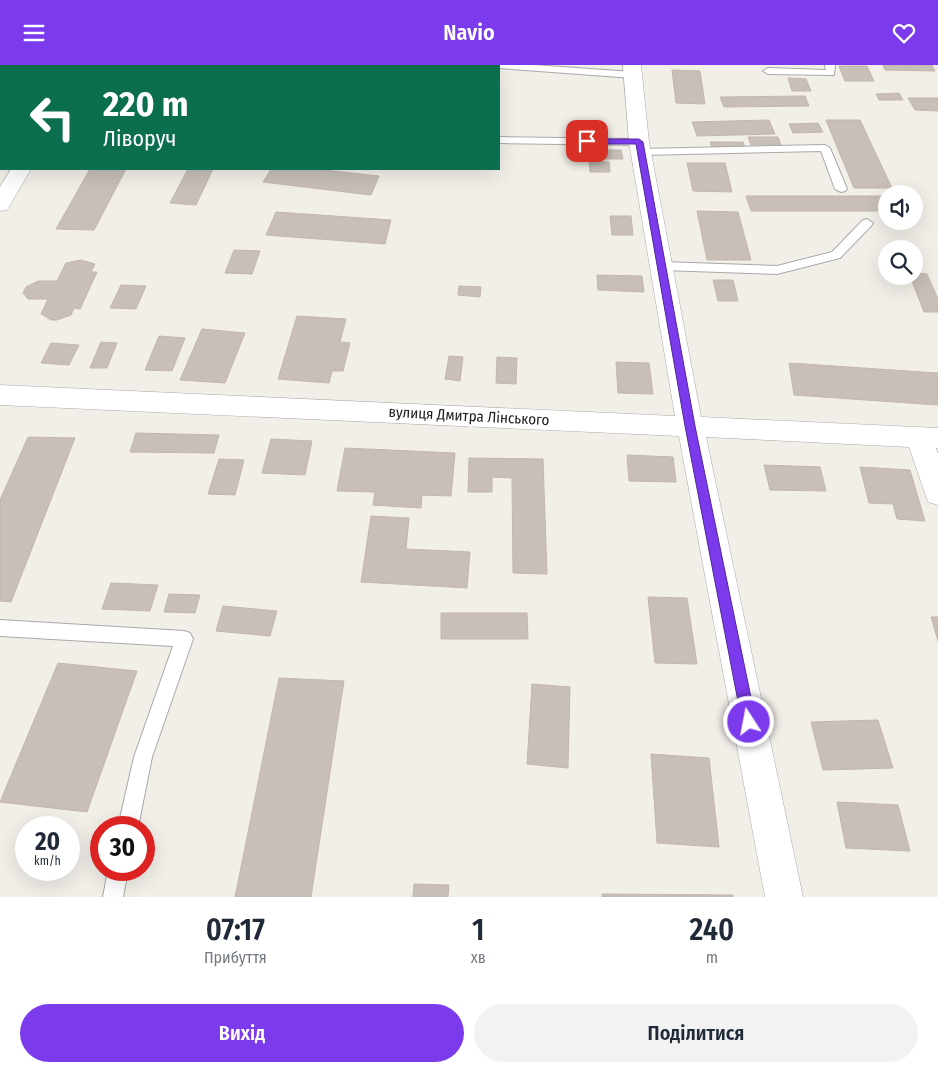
<!DOCTYPE html>
<html lang="uk">
<meta charset="utf-8">
<style>
body{margin:0;font-family:"Fira Sans Condensed",sans-serif;background:#f2f2f3;color:#1f2937;height:100vh;display:flex;flex-direction:column;font-size:19px;white-space:nowrap}
*{box-sizing:border-box;margin:0}
p{font-size:16px;color:#747a83}
.icon{flex:none;width:28px;height:28px;fill:none;stroke:currentColor;stroke-width:2;stroke-linecap:round;stroke-linejoin:round}
.map{position:relative;height:832px;overflow:hidden}
.side{display:flex;flex-direction:column;background:#fff;flex:1}
.side>*{flex:none}
.guide{position:absolute;left:0px;top:0px;width:500px;height:105px;box-shadow:0 5px 20px #0002;background:#0b6e4f;color:#fff;overflow:hidden}
.tools{position:absolute;left:878px;top:120px;display:grid;gap:10px}
.tools a{display:grid;place-items:center;width:45px;height:45px;border-radius:50%;background:#fff;box-shadow:0 5px 20px #0002;font-size:25px}
.speed{position:absolute;left:15px;top:751px;display:flex;gap:10px;font-size:25px;font-weight:700;text-align:center}
.speed>*{display:grid;place-content:center;width:65px;height:65px;border-radius:50%;background:#fff;box-shadow:0 5px 20px #0002;line-height:1}
.speed small{font-size:12px;font-weight:400}
.speed .limit{border:8px solid #d22;background:#fff;color:#111}
.pin{position:absolute;display:grid;place-items:center;width:42px;height:42px;color:#fff;margin:-21px;border-radius:10px;box-shadow:0 2px 8px #0006}
.me{position:absolute;width:55px;margin:-28px;rotate:349deg;stroke-linejoin:round;filter:drop-shadow(0 0 4px #0008)}
.turn{display:flex;align-items:center;gap:18px;height:105px;padding:0 20px;font-size:22px}
.turn .icon{width:65px;height:65px;stroke-width:2.5}
.turn b{display:block;font-size:35px;line-height:42px}
.eta{display:flex;justify-content:space-evenly;align-items:center;height:85px;text-align:center}
.eta b{font-size:30px;font-weight:600;line-height:35px}
.primary-button{display:flex;gap:10px;margin-top:auto;padding:10px 20px}
.primary-button a{flex:1;height:58px;border-radius:30px;background:#7c3aed;color:#fff;font-size:20px;font-weight:600;line-height:58px;text-align:center}
.primary-button a+a{background:#f2f2f3;color:#1f2937}
header{display:flex;justify-content:space-between;align-items:center;height:65px;padding:0 20px;background:#7c3aed;color:#fff;font-size:22px;font-weight:600}
.map>svg:first-child{display:block}
.building{fill:#c7bfb8;stroke:#c4b6ab}
.lines{fill:none;stroke-linecap:round;stroke-linejoin:round}
.lane-casing{stroke:#a9a9a9;stroke-width:2}
.street-casing{stroke:#a9a9a9;stroke-width:1}
.lane{fill:#fff;fill-rule:evenodd}
.street{fill:#fff;fill-rule:evenodd}
.route{fill:#7c3aed;stroke:#51269a}
.labels{text-anchor:middle;dominant-baseline:central;stroke-width:5;stroke-linejoin:round;paint-order:stroke}
.street-label{font-size:15px;fill:#222;stroke:#fff}
</style>
<header><svg class="icon" aria-label="menu" viewBox="0 0 24 24"><path d="M4 6h16M4 12h16M4 18h16"/></svg>Navio<svg class="icon" aria-label="heart" viewBox="0 0 24 24"><path d="M12 20l-8-8c-3-5 5-10 8-4 3-6 11-1 8 4z"/></svg></header>
<div class="map">
<svg width="938" height="832" viewBox="0 0 938 832">
<rect width="100%" height="100%" fill="#f2efe9"/>
<path class="building" d="M 883,0 L 932,0 L 935,6 L 885,5 Z
M 839,1 L 867,1 L 874,16 L 845,16 Z
M 672,5 L 700,6 L 705,39 L 676,38 Z
M 788,13 L 806,14 L 811,26 L 792,26 Z
M 899,28 L 903,35 L 879,35 L 876,29 Z
M 805,31 L 809,41 L 724,42 L 720,32 Z
M 908,33 L 938,33 L 938,46 L 915,45 Z
M 769,55 L 775,69 L 697,71 L 692,57 Z
M 826,55 L 860,55 L 892,123 L 854,123 Z
M 818,58 L 823,67 L 793,68 L 789,59 Z
M 748,72 L 778,72 L 781,80 L 751,80 Z
M 710,77 L 743,77 L 745,82 L 712,82 Z
M 592,85 L 621,85 L 623,94 L 593,94 Z
M 589,96 L 609,97 L 610,107 L 590,107 Z
M 687,98 L 725,98 L 732,127 L 693,126 Z
M 90,104 L 126,104 L 94,165 L 56,164 Z
M 188,104 L 213,104 L 196,140 L 170,138 Z
M 271,104 L 315,104 L 379,111 L 371,130 L 263,117 Z
M 746,131 L 886,131 L 886,146 L 751,146 Z
M 697,146 L 738,147 L 751,195 L 707,195 Z
M 276,147 L 391,155 L 385,179 L 266,170 Z
M 610,151 L 631,151 L 633,170 L 612,170 Z
M 234,185 L 260,186 L 252,209 L 225,208 Z
M 81,195 L 95,199 L 91,207 L 97,207 L 80,244 L 74,243 L 71,250 L 57,255 L 51,255 L 41,249 L 48,234 L 28,234 L 23,228 L 26,222 L 38,216 L 57,216 L 66,198 Z
M 914,208 L 927,209 L 938,234 L 938,247 L 924,247 L 910,211 L 914,211 Z
M 597,210 L 642,211 L 644,227 L 598,225 Z
M 713,215 L 733,215 L 738,236 L 718,236 Z
M 121,220 L 146,221 L 136,244 L 110,243 Z
M 459,221 L 481,222 L 480,232 L 458,230 Z
M 297,251 L 346,254 L 340,277 L 350,278 L 343,306 L 332,306 L 329,318 L 278,314 Z
M 202,264 L 245,268 L 225,318 L 180,315 Z
M 159,271 L 185,273 L 172,306 L 145,305 Z
M 101,277 L 117,278 L 107,303 L 90,303 Z
M 51,278 L 79,280 L 69,300 L 41,298 Z
M 449,291 L 463,292 L 460,316 L 445,314 Z
M 497,292 L 517,293 L 516,319 L 496,318 Z
M 616,297 L 649,298 L 653,329 L 618,328 Z
M 789,298 L 938,308 L 938,340 L 794,330 Z
M 136,368 L 219,370 L 214,388 L 130,387 Z
M 28,372 L 75,373 L 11,537 L 0,536 L 0,435 Z
M 271,374 L 312,376 L 305,410 L 262,408 Z
M 345,383 L 455,388 L 451,431 L 422,430 L 421,443 L 373,440 L 375,427 L 337,426 Z
M 627,390 L 673,392 L 676,417 L 629,416 Z
M 469,393 L 543,394 L 547,509 L 513,508 L 512,413 L 492,412 L 492,427 L 468,427 Z
M 219,394 L 244,395 L 235,430 L 208,429 Z
M 764,400 L 820,402 L 826,426 L 770,425 Z
M 860,402 L 910,405 L 925,456 L 897,454 L 893,439 L 869,438 Z
M 371,451 L 409,453 L 406,484 L 470,487 L 467,523 L 361,517 Z
M 111,518 L 158,520 L 150,546 L 102,544 Z
M 169,529 L 200,530 L 195,548 L 164,547 Z
M 648,532 L 687,533 L 697,599 L 655,598 Z
M 223,541 L 277,546 L 270,571 L 216,566 Z
M 441,548 L 527,548 L 528,574 L 441,574 Z
M 931,552 L 938,552 L 938,576 Z
M 58,598 L 137,606 L 87,747 L 0,737 Z
M 279,613 L 344,616 L 311,832 L 235,832 Z
M 532,619 L 570,622 L 568,703 L 527,699 Z
M 878,655 L 893,703 L 823,705 L 811,657 Z
M 651,689 L 709,693 L 719,782 L 657,778 Z
M 837,737 L 898,740 L 910,786 L 846,783 Z
M 414,819 L 449,820 L 448,832 L 413,832 Z
M 602,829 L 733,830 L 733,832 L 602,832 Z"/>
<g class="lines">
<g class="lane-casing">
<path id="lane" d="M 489,0 L 534,0 L 633,7 L 638,10 L 633,13 L 499,3 L 499,1 Z
M 825,0 L 835,0 L 834,10 L 768,9 L 763,6 L 768,3 L 826,5 Z
M 499,72 L 639,74 L 644,77 L 639,80 L 499,78 Z
M 825,80 L 830,83 L 847,124 L 845,126 L 841,127 L 835,124 L 821,86 L 641,90 L 636,87 L 641,84 Z
M 867,154 L 873,158 L 871,161 L 840,193 L 777,209 L 662,205 L 656,201 L 662,197 L 777,201 L 832,187 L 863,155 Z
M 0,555 L 184,566 L 190,568 L 193,574 L 152,692 L 138,762 L 118,762 L 134,692 L 173,581 L 0,571 Z
M 108,805 L 128,805 L 123,832 L 103,832 Z"/>
</g>
<g class="street-casing">
<path id="street" d="M 623,0 L 641,0 L 649,77 L 701,352 L 938,363 L 938,383 L 936,383 L 938,389 L 938,440 L 928,437 L 909,382 L 706,372 L 803,832 L 765,832 L 679,371 L 0,340 L 0,320 L 675,351 L 629,77 Z
M 11,104 L 31,104 L 7,145 L 0,146 L 0,122 Z"/>
</g>
<use href="#lane" class="lane"/>
<use href="#street" class="street"/>
</g>
<path class="route" d="M 584,74 L 639,74 L 643,77 L 695,361 L 756,657 L 754,662 L 749,664 L 744,662 L 742,657 L 685,361 L 636,79 L 587,79 L 584,78 Z"/>
<g class="labels">
<g class="street-label">
<text transform="translate(469 351) rotate(3)">вулиця Дмитра Лінського</text>
</g>
</g>
</svg>
<div class="tools">
<a><svg class="icon" aria-label="sound" viewBox="0 0 24 24"><path d="M4 9h4l5-4v14l-5-4H4zM17 9q2 3 0 6"/></svg></a>
<a><svg class="icon" aria-label="search" viewBox="0 0 24 24"><circle cx="10" cy="10" r="6"/><path d="M15 15l6 6"/></svg></a>
</div>
<div class="speed"><div>20<small>km/h</small></div><div class="limit">30</div></div>
<div class="pin" style="left:587px;top:76px;background:#d93025"><svg class="icon" aria-label="arrive" viewBox="0 0 24 24"><path d="M6 21V4h12l-3 4 3 4H6"/></svg></div>
<svg class="me" style="left:749px;top:657px" viewBox="-20 -20 40 40"><circle r="17" fill="#7c3aed" stroke="#fff" stroke-width="3"/><path d="M0-11L8 9 0 5-8 9z" fill="#fff"/></svg>
<div class="guide">
<div class="turn"><svg class="icon" aria-label="left" viewBox="0 0 24 24"><path d="M17 20v-9H6M10 6l-5 5 5 5"/></svg><div><b>220 m</b>Ліворуч</div></div>
</div>
</div>
<section class="side">
<div class="eta">
<div><b>07:17</b><p>Прибуття</p></div>
<div><b>1</b><p>хв</p></div>
<div><b>240</b><p>m</p></div>
</div>
<div class="primary-button"><a>Вихід</a><a>Поділитися</a></div>
</section>
